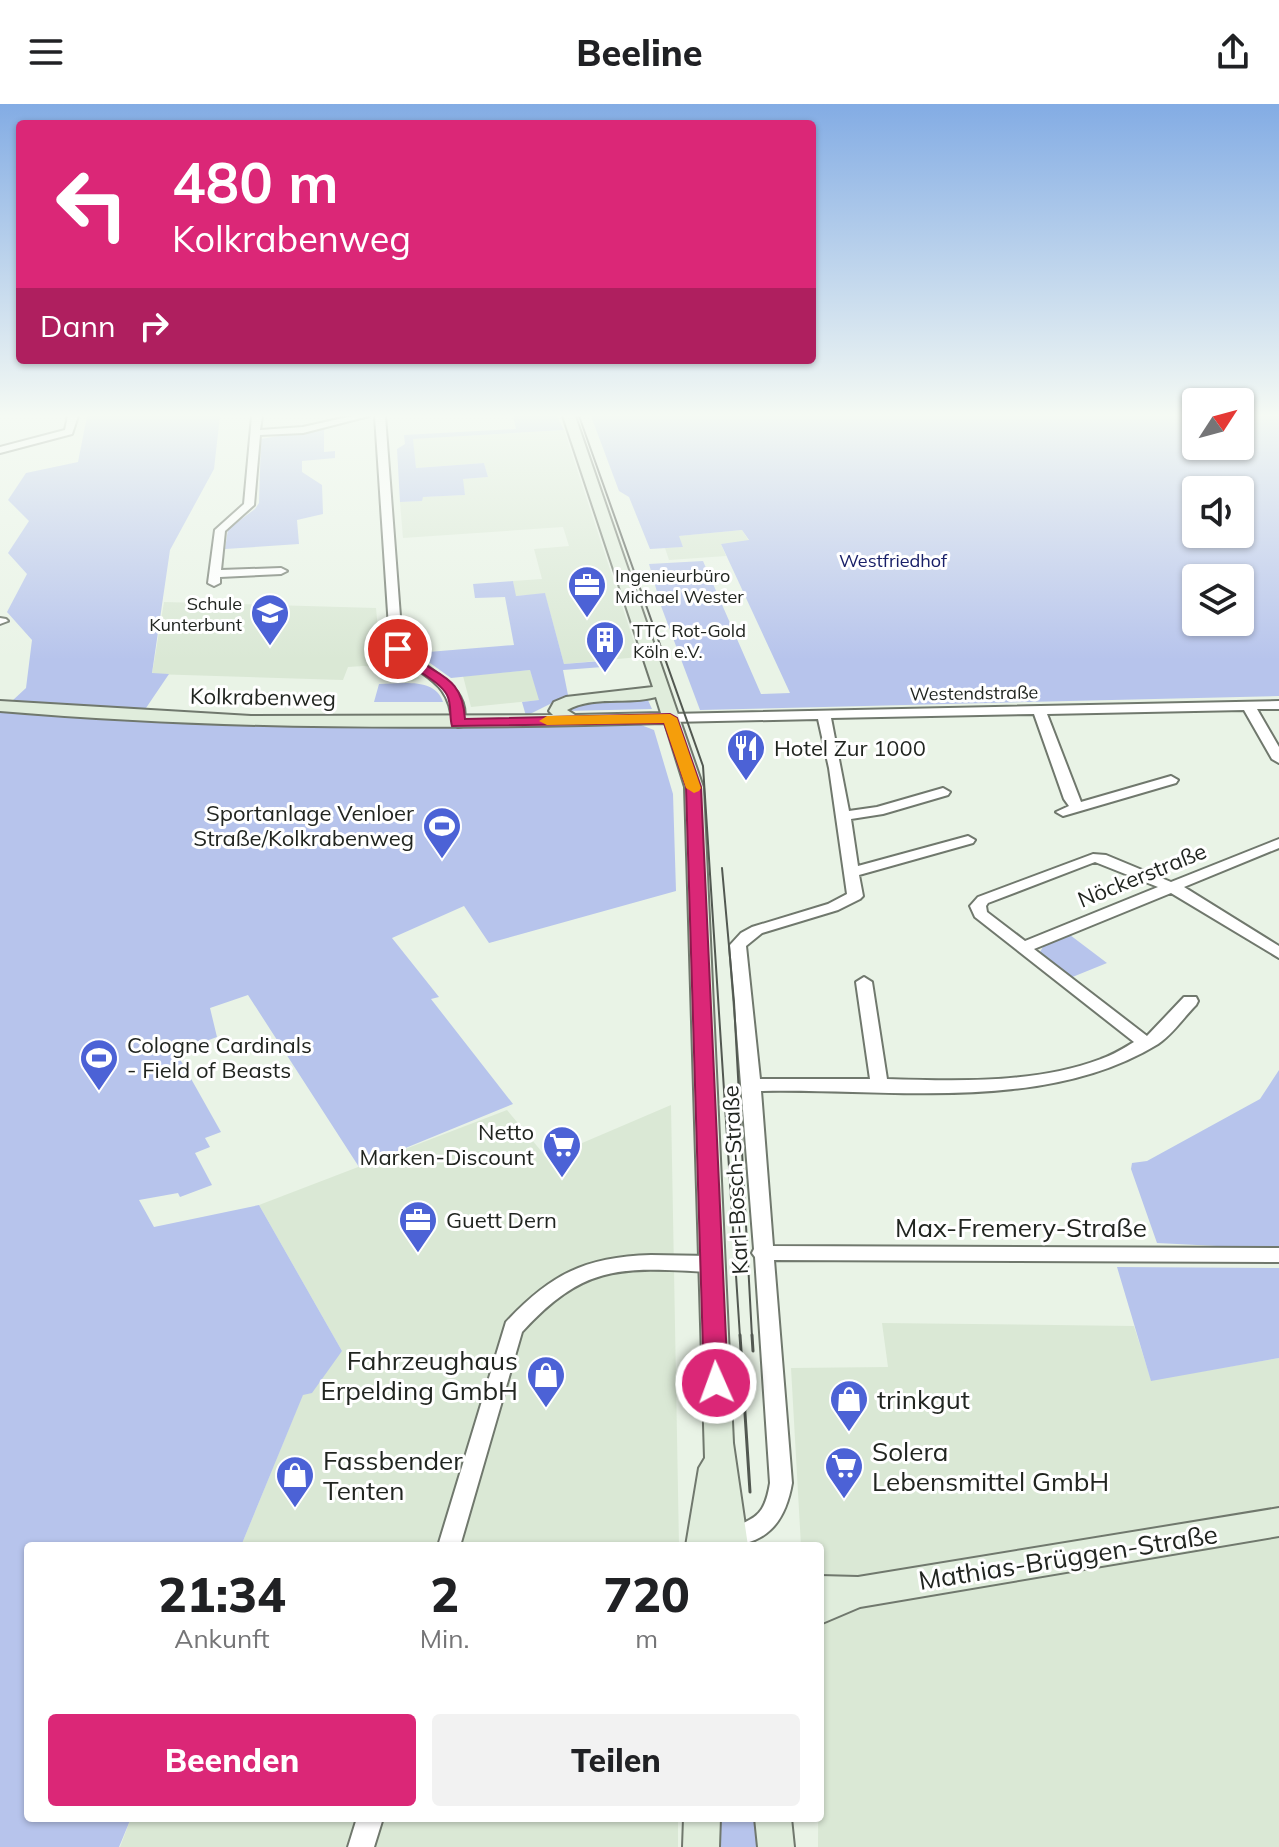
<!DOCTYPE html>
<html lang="de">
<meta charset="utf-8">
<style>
body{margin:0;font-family:Mulish,sans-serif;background:#f2f2f2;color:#202124;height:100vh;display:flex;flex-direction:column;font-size:30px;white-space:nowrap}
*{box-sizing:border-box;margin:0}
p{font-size:26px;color:#757577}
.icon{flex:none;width:44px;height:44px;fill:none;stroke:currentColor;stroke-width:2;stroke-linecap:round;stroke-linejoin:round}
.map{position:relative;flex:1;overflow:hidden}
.drawer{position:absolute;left:24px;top:1438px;width:800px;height:280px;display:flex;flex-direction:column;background:#fff;border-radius:8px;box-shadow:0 2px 6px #0004}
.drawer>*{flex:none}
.hud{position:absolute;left:16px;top:16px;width:800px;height:244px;border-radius:8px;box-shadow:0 2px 6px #0004;background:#db2777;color:#fff;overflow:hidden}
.needle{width:52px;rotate:54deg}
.buttons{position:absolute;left:1182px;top:284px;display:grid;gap:16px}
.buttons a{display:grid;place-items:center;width:72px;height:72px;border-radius:8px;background:#fff;box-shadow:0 2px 6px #0004;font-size:40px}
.pin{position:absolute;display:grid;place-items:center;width:68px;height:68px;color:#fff;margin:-34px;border:4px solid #fff;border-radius:50%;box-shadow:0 2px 8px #0007}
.me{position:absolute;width:88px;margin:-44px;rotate:358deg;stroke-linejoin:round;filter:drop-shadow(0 0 6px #0008)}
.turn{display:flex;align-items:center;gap:28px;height:168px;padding:0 24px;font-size:36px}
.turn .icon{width:104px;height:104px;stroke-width:2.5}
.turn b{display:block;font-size:56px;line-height:68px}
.then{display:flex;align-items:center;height:76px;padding:0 24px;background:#0003;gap:16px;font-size:30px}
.eta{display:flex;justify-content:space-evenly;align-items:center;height:136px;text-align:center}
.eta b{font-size:48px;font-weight:800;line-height:56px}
.button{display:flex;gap:16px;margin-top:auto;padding:16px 24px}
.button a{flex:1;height:92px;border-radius:8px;background:#db2777;color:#fff;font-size:32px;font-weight:800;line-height:92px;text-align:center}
.button a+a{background:#f2f2f2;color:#202124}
header{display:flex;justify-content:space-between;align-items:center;height:104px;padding:0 24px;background:#fff;font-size:36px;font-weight:800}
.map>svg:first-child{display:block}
.built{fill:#dae8d5}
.green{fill:#b7c4ec;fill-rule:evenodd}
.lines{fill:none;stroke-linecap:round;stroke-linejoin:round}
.street-casing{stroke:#70786d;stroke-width:4}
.secondary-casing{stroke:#70786d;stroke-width:4}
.street{fill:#fff;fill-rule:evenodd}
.secondary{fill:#e0eddc;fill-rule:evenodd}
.tram-far1{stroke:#525851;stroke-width:2}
.tram{stroke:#525851;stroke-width:3}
.route{fill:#db2777;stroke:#8e194d;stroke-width:2}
.slow{fill:#f59e0b}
.labels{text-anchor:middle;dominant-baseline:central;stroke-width:6;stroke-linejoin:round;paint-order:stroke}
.far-park-label{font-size:18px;fill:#192068;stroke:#fff}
.far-poi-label{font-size:18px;fill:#212520;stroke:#fff;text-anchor:start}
.far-street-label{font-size:18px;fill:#212520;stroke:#fff}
.street-label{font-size:22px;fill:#212520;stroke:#fff}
.poi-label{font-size:22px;fill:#212520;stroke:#fff;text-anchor:start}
.near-street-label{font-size:26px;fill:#212520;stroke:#fff}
.near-poi-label{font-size:26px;fill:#212520;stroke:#fff;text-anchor:start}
</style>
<header><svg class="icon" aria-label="menu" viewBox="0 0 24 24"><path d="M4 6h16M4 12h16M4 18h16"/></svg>Beeline<svg class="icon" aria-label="share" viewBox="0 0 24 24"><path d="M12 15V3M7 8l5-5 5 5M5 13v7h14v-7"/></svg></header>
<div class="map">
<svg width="1279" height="1743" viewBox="0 0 1279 1743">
<rect width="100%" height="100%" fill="#e9f3e6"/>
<path class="built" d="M 564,326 L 639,553 L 564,560 L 545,490 L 515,492 L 513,477 L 542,475 L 534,445 L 569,442 L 563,423 L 403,434 L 400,398 L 422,397 L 422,393 L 465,391 L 462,375 L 488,373 L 484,359 L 416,364 L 412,335 Z
M 742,426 L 749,437 L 721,440 L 726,452 L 669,456 L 665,444 L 683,443 L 678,432 Z
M 164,498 L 376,504 L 379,536 L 397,558 L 420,574 L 413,577 L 389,577 L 392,564 L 363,562 L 348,563 L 343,576 L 152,570 Z
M 530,566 L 540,596 L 471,603 L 463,572 Z
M 671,1001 L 679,1442 L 241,1442 L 303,1290 L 342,1247 L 259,1101 L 507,1006 L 547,1054 Z
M 882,1219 L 1134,1222 L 1151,1276 L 1279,1254 L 1279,1743 L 818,1743 L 820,1442 L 801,1442 L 791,1264 L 888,1263 Z
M 131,1714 L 678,1714 L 678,1743 L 120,1743 Z"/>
<path class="green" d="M 87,312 L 220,312 L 214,365 L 170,446 L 152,569 L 169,570 L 144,607 L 12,597 L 26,584 L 32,536 L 7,508 L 27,470 L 8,449 L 29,417 L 8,396 L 26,369 L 78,358 Z
M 513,312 L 557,312 L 564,326 L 413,335 L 416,364 L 484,359 L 488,373 L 463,375 L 465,391 L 423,393 L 422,397 L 400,398 L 397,345 L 405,340 L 404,331 L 516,325 Z
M 591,312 L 1196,312 L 1196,342 L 1240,342 L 1240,312 L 1279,312 L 1279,592 L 700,606 L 661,502 L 649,460 L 703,457 L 761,590 L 790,589 L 721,440 L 749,436 L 742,426 L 679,432 L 683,443 L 650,445 L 629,393 L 619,387 ZM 1196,386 L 1240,386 L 1240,430 L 1196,430 ZM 1196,474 L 1240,474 L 1240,518 L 1196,518 Z
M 324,324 L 324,348 L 335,347 L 335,354 L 302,357 L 302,368 L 322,381 L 323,410 L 297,416 L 299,440 L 225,445 L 228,425 L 255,405 L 259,399 L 261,335 Z
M 513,477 L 516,492 L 545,489 L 564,560 L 601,557 L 603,563 L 563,566 L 568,591 L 526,612 L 522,598 L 539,596 L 530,566 L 451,574 L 416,549 L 514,541 L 505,493 L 475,494 L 473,480 Z
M 379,580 C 401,580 435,573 443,598 L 374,598 Z
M 647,594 L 652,605 L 566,607 L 570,599 Z
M 0,607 C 213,626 427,626 641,621 L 654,626 L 673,690 L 676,787 L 489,839 L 464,802 L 392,834 L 439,893 L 431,895 L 513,1000 L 359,1063 L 248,891 L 210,904 L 217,933 L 176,948 L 221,1028 L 205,1034 L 210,1043 L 195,1049 L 212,1081 L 180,1093 L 178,1089 L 139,1096 L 154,1123 L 259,1101 L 342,1247 L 312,1289 L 303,1291 L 241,1442 L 28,1442 L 28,1714 L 131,1714 L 119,1743 L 0,1743 Z
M 1070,831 L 1107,859 L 1070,874 L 1040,848 L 1044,841 Z
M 1279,966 L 1279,1145 L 1157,1139 L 1131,1065 L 1132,1059 L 1147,1057 L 1260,995 Z
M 1117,1163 L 1279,1164 L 1279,1254 L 1151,1277 Z
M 719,1714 L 756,1714 L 761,1743 L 720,1743 Z"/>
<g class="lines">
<g class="street-casing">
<path id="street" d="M 68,312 L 78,312 L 72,330 L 0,349 L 0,343 L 65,326 Z
M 252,312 L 262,312 L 260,326 L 303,323 L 352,312 L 369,312 L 303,329 L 260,331 L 254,401 L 225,427 L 221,466 L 281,464 L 287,467 L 281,470 L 220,473 L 220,479 L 214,482 L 208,479 L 215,426 L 244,400 Z
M 375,312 L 385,312 L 402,539 C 421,567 475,579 463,622 L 458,623 L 452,619 C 450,570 414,575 390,539 Z
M 0,514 L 6,515 L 8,517 L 0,520 Z
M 1279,597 L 1279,605 L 1257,605 L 1279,643 L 1279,659 L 1272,655 L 1244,606 L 1047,610 L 1081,698 L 1171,672 L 1178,676 L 1176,679 L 1063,712 L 1056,708 L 1069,702 L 1064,695 L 1034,610 L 831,614 L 849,707 L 877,703 L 943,684 L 950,688 L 948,691 L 883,710 L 851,715 L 858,762 L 968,732 L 975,736 L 973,739 L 859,771 L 863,792 L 860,795 L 838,806 L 762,829 L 746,842 L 760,975 L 870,975 L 856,878 L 864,873 L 872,878 L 887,975 C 957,977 1035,980 1101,955 C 1113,951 1124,944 1134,938 L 975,813 L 970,802 L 978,793 L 1093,750 L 1106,751 L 1171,778 L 1279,735 L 1279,744 L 1184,783 L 1279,842 L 1279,854 L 1171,789 L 1034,845 L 1147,932 L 1184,893 L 1196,893 L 1198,897 L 1196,901 C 1184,913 1172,931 1158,940 C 1044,1010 888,984 761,987 L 773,1142 L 1279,1144 L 1279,1158 L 774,1156 L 792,1379 C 785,1420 765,1442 722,1442 L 719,1435 L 722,1428 C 753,1414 764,1416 770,1379 L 755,1153 L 752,1149 L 754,1145 L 730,841 L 741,829 L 752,823 L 828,800 L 847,790 L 829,664 L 818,615 L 670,618 L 664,614 L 670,610 ZM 1095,758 L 1158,783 L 1025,837 L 987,808 L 986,802 L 988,799 Z
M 651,1151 L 711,1152 L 718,1155 L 721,1160 L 718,1165 L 711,1168 C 622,1164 586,1158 522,1228 L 460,1442 L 438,1442 L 506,1218 C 551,1170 585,1153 651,1151 Z
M 357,1714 L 383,1714 L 374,1743 L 348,1743 Z"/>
</g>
<g class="secondary-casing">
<path id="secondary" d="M 563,312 L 575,312 L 703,683 L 733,1339 L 748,1442 L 686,1442 L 699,1364 L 705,1354 L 685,683 L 665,619 C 443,625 222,626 0,607 L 0,597 L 251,612 L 553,611 L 549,607 L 554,598 L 566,593 L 653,583 ZM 656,593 L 661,609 L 575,611 L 567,606 C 594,591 627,601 656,593 Z
M 1279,1404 L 1279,1432 L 860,1503 L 820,1520 L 820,1472 L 858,1473 Z
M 684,1714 L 720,1714 L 719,1743 L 683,1743 Z
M 755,1714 L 791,1714 L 794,1743 L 758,1743 Z"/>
</g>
<use href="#street" class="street"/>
<use href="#secondary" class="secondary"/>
<path class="tram-far1" d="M 579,312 L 703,662 L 740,1233
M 722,764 L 734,898 L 752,1233"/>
<path class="tram" d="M 740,1231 L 750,1388
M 752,1231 L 753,1247"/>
</g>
<linearGradient id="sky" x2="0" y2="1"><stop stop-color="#83ace4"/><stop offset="0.56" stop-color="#f5faf4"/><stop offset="1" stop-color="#f5faf4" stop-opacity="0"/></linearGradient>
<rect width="1279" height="556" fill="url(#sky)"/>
<path class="route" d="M 394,542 L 403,542 C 430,574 462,565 465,615 L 670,610 L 677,614 L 701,683 L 728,1279 L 724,1286 L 716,1289 L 707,1286 L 704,1279 L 686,683 L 664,619 L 452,622 C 449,612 452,600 447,591 C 438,574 405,563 392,545 Z"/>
<path class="slow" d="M 670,610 L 677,614 L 701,684 L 699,687 L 694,689 L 686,684 L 664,619 L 547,621 L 539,617 L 547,612 Z"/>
<defs>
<g id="office-pin" transform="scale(2)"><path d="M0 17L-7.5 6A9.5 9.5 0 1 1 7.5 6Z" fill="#4c62d6" stroke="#fff"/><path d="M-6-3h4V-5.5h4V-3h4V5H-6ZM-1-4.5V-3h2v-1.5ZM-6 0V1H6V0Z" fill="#fff"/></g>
<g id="school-pin" transform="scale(2)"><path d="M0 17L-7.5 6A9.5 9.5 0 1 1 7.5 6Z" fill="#4c62d6" stroke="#fff"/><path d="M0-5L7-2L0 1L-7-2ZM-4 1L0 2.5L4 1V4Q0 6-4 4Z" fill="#fff"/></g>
<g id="building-pin" transform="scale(2)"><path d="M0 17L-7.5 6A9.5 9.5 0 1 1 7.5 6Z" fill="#4c62d6" stroke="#fff"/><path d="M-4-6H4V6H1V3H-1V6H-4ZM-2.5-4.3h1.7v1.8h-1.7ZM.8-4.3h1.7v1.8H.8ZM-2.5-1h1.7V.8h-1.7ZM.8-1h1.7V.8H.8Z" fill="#fff"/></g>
<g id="restaurant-pin" transform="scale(2)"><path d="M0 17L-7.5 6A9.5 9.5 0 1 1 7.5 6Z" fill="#4c62d6" stroke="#fff"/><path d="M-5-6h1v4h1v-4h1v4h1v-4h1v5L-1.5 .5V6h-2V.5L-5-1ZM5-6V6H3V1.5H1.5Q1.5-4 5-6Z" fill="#fff"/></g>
<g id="stadium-pin" transform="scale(2)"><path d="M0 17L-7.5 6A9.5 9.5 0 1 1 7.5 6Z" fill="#4c62d6" stroke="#fff"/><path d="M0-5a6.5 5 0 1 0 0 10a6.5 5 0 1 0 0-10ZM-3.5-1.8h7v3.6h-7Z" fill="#fff"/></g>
<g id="supermarket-pin" transform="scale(2)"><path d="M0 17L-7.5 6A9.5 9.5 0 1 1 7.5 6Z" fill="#4c62d6" stroke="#fff"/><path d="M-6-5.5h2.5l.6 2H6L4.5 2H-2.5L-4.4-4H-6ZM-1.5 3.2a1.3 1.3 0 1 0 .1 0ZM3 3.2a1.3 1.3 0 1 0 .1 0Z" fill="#fff"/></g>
<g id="shop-pin" transform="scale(2)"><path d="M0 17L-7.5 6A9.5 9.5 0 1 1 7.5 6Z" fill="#4c62d6" stroke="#fff"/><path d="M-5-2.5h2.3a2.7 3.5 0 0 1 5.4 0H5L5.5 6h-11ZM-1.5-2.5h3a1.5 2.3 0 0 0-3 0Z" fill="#fff"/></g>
</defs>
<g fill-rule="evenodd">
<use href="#office-pin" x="587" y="481"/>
<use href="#school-pin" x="270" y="509"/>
<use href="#building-pin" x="605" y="536"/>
<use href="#restaurant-pin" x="746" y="644"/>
<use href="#stadium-pin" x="442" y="722"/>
<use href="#stadium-pin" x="99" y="954"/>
<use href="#supermarket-pin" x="562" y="1041"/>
<use href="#office-pin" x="418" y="1116"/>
<use href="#shop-pin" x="546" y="1271"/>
<use href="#shop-pin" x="849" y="1295"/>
<use href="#supermarket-pin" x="844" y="1362"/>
<use href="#shop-pin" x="295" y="1371"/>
</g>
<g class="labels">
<g class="far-park-label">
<text x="893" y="456">Westfriedhof</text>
</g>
<g class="far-poi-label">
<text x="615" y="471">Ingenieurbüro<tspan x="615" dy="21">Michael Wester</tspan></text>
<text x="242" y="499" text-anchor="end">Schule<tspan x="242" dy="21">Kunterbunt</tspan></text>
<text x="633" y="526">TTC Rot-Gold<tspan x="633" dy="21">Köln e.V.</tspan></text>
</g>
<g class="far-street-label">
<text transform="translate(974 589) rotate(-1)">Westendstraße</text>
</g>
<g class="street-label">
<text transform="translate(263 593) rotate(1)">Kolkrabenweg</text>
<text transform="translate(1142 771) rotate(-22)">Nöckerstraße</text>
<text transform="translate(735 1076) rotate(-93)">Karl-Bosch-Straße</text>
</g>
<g class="poi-label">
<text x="774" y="644">Hotel Zur 1000</text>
<text x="414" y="709" text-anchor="end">Sportanlage Venloer<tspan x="414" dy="25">Straße/Kolkrabenweg</tspan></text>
<text x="127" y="941">Cologne Cardinals<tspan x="127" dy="25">- Field of Beasts</tspan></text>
<text x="534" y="1028" text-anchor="end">Netto<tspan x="534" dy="25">Marken-Discount</tspan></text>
<text x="446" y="1116">Guett Dern</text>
</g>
<g class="near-street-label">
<text x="1021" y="1123">Max-Fremery-Straße</text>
<text transform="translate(1068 1453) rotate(-9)">Mathias-Brüggen-Straße</text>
</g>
<g class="near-poi-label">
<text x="518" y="1256" text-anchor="end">Fahrzeughaus<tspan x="518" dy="30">Erpelding GmbH</tspan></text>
<text x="877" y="1295">trinkgut</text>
<text x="872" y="1347">Solera<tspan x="872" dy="30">Lebensmittel GmbH</tspan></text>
<text x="323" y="1356">Fassbender<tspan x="323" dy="30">Tenten</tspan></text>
</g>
</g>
</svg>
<div class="buttons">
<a><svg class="needle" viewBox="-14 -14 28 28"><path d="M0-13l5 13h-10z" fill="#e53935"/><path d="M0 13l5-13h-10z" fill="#757577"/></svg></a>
<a><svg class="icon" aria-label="sound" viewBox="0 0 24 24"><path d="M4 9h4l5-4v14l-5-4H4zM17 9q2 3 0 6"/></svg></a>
<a><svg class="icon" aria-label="layers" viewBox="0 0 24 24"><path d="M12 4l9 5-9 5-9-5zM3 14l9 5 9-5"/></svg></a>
</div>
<div class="pin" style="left:398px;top:545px;background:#d93025"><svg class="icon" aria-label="arrive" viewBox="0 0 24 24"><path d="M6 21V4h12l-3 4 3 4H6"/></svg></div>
<svg class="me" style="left:716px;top:1279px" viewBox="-20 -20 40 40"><circle r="17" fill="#db2777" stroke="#fff" stroke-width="3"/><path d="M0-11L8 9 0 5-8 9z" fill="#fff"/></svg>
<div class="hud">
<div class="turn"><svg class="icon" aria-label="left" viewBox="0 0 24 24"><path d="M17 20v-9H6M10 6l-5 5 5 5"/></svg><div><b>480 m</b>Kolkrabenweg</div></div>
<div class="then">Dann<svg class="icon" aria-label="right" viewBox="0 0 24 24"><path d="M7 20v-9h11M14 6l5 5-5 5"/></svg></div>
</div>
<section class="drawer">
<div class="eta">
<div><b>21:34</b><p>Ankunft</p></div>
<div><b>2</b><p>Min.</p></div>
<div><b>720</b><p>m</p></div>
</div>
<div class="button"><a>Beenden</a><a>Teilen</a></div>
</section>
</div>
